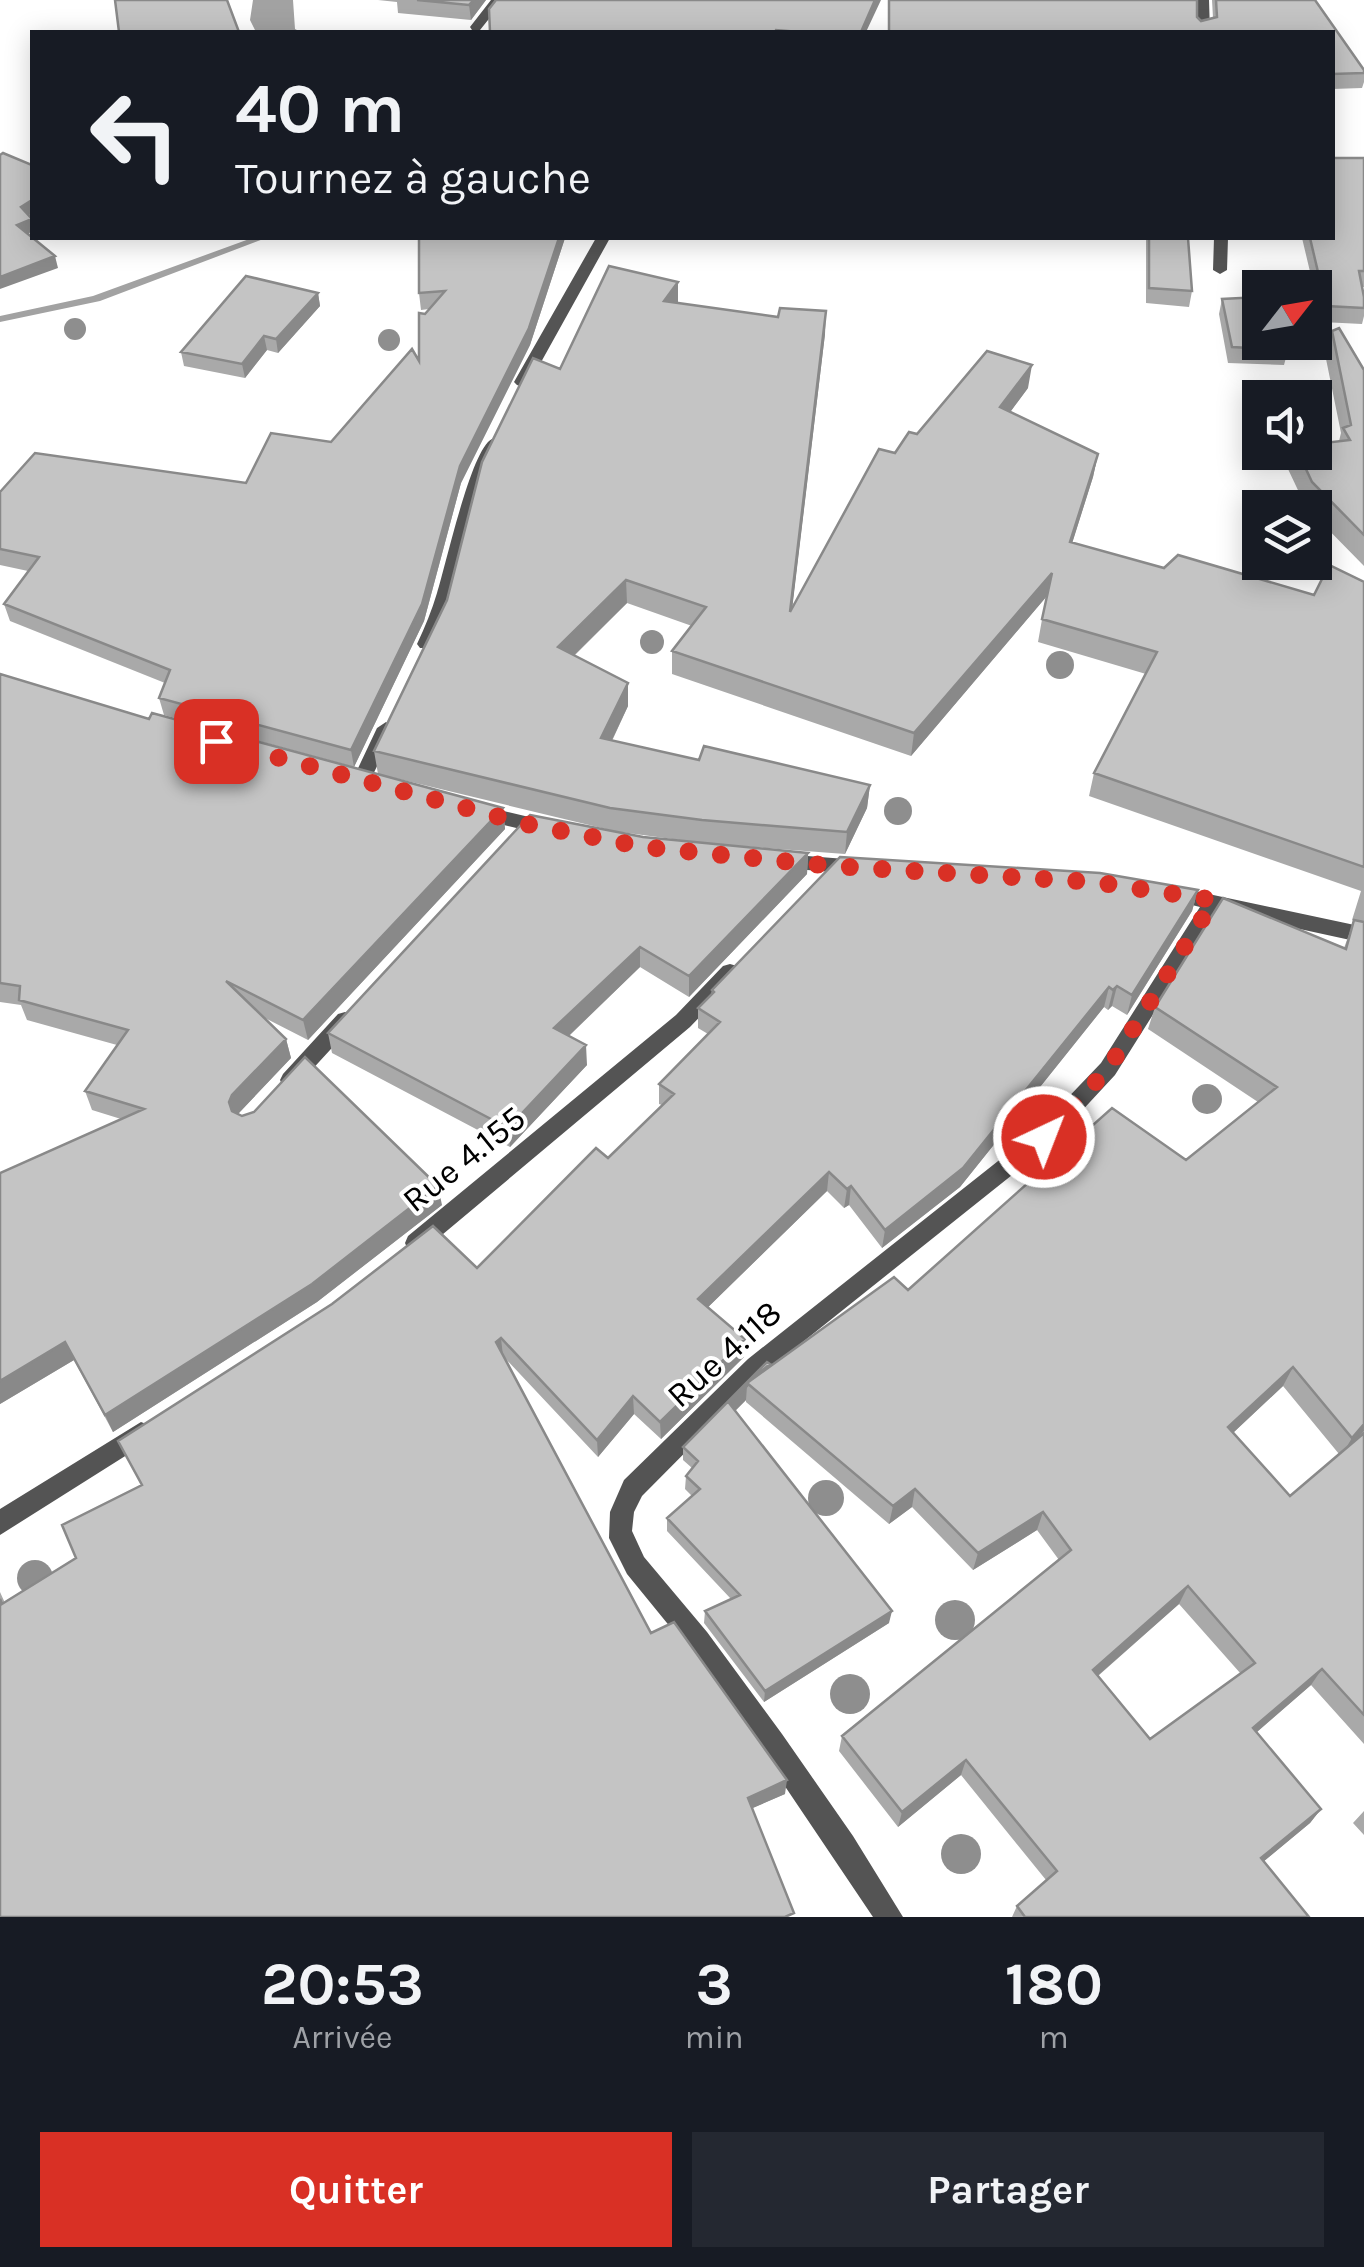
<!DOCTYPE html>
<html lang="fr">
<meta charset="utf-8">
<style>
body{margin:0;font-family:Karla,sans-serif;background:#242831;color:#f1f3f6;height:100vh;display:flex;flex-direction:column;font-size:38px;white-space:nowrap}
*{box-sizing:border-box;margin:0}
p{font-size:32px;color:#9ea1a6}
.icon{flex:none;width:55px;height:55px;fill:none;stroke:currentColor;stroke-width:2;stroke-linecap:round;stroke-linejoin:round}
.map{position:relative;height:1917px;overflow:hidden}
.panel{display:flex;flex-direction:column;background:#171b24;flex:1}
.panel>*{flex:none}
.top-card{position:absolute;left:30px;top:30px;width:1305px;height:210px;border-radius:0px;box-shadow:0 5px 25px #0003;background:#171b24;color:#f1f3f6;overflow:hidden}
.needle{width:65px;rotate:59deg}
.fabs{position:absolute;left:1242px;top:270px;display:grid;gap:20px}
.fabs a{display:grid;place-items:center;width:90px;height:90px;border-radius:0px;background:#171b24;box-shadow:0 5px 25px #0003;font-size:50px}
.pin{position:absolute;display:grid;place-items:center;width:85px;height:85px;color:#fff;margin:-42px;border-radius:20px;box-shadow:0 5px 15px #0006}
.me{position:absolute;width:110px;margin:-55px;rotate:43deg;stroke-linejoin:round;filter:drop-shadow(0 0 8px #0008)}
.turn{display:flex;align-items:center;gap:35px;height:210px;padding:0 40px;font-size:45px}
.turn .icon{width:130px;height:130px;stroke-width:2.5}
.turn b{display:block;font-size:70px;line-height:85px}
.eta{display:flex;justify-content:space-evenly;align-items:center;height:170px;text-align:center}
.eta b{font-size:60px;font-weight:700;line-height:70px}
.button{display:flex;gap:20px;margin-top:auto;padding:20px 40px}
.button a{flex:1;height:115px;border-radius:0px;background:#d93025;color:#fff;font-size:40px;font-weight:700;line-height:115px;text-align:center}
.button a+a{background:#242831;color:#f1f3f6}
.map>svg:first-child{display:block}
.water{fill:#a2a2a2}
.lines{fill:none;stroke-linecap:round;stroke-linejoin:round}
.stream{fill:#a2a2a2;fill-rule:evenodd}
.minor{fill:#545454;fill-rule:evenodd}
.tree{fill:#8e8e8e}
.wall{fill:#a9a9a9;fill-rule:evenodd}
.shaded-wall{fill:#898989}
.building{fill:#c4c4c4;stroke:#898989;stroke-width:2.5;fill-rule:evenodd}
.route{stroke:#d93025;stroke-width:18;stroke-dasharray:0 32.4}
.labels{text-anchor:middle;dominant-baseline:central;stroke-width:8;stroke-linejoin:round;paint-order:stroke}
.street-label{font-size:35px;fill:#000;stroke:#fff}
</style>
<div class="map">
<svg width="1364" height="1917" viewBox="0 0 1364 1917">
<rect width="100%" height="100%" fill="#fff"/>
<path class="water" d="M 253,0 L 293,0 L 295,29 L 301,32 L 256,32 L 250,20 Z"/>
<g class="lines">
<path class="stream" d="M 252,238 L 266,238 L 100,301 L 0,322 L 0,316 L 93,296 Z"/>
<path class="minor" d="M 491,0 L 504,0 L 480,30 L 472,30 L 470,27 Z
M 1197,0 L 1209,0 L 1210,32 L 1198,32 Z
M 596,238 L 610,238 L 530,382 L 522,387 L 517,385 L 514,382 Z
M 1214,238 L 1228,238 L 1227,270 L 1220,274 L 1213,270 Z
M 492,439 L 500,444 C 473,510 466,585 432,648 L 420,648 L 417,644 C 425,627 432,610 437,593 C 446,565 471,449 492,439 Z
M 386,722 L 395,728 L 370,781 L 361,788 L 354,786 L 352,781 L 377,728 Z
M 482,806 L 546,821 L 555,828 L 546,835 L 475,818 L 473,813 L 475,808 Z
M 782,854 L 858,860 L 868,867 L 858,874 L 782,868 L 772,861 Z
M 1171,886 L 1364,927 L 1364,943 L 1218,911 L 1115,1075 L 1052,1143 L 764,1373 L 642,1496 L 634,1512 L 632,1531 L 644,1557 L 707,1632 L 782,1734 L 853,1836 L 903,1917 L 873,1917 L 739,1718 L 689,1650 L 627,1574 L 609,1538 L 610,1512 L 624,1480 L 748,1359 L 1036,1131 L 1101,1063 L 1200,907 L 1164,898 L 1161,893 L 1164,888 Z
M 730,964 L 737,966 L 740,972 L 737,978 L 690,1027 L 424,1250 L 416,1253 L 408,1250 L 405,1243 L 408,1236 L 676,1015 L 723,966 Z
M 345,1012 L 352,1014 L 355,1020 L 352,1026 L 297,1086 L 290,1089 L 283,1086 L 280,1080 L 283,1074 L 338,1014 Z
M 141,1422 L 149,1425 L 153,1433 L 149,1441 L 0,1535 L 0,1509 Z"/>
</g>
<g class="tree">
<circle cx="75" cy="329" r="11"/>
<circle cx="389" cy="340" r="11"/>
<circle cx="652" cy="642" r="12"/>
<circle cx="1060" cy="665" r="14"/>
<circle cx="898" cy="811" r="14"/>
<circle cx="1207" cy="1099" r="15"/>
<circle cx="826" cy="1498" r="18"/>
<circle cx="35" cy="1578" r="18"/>
<circle cx="955" cy="1620" r="20"/>
<circle cx="850" cy="1694" r="20"/>
<circle cx="961" cy="1854" r="20"/>
</g>
<path class="wall" d="M 378,0 L 486,0 L 471,20 L 398,13 L 397,2 Z
M 888,0 L 1197,0 L 1197,17 L 1201,21 L 1213,18 L 1212,0 L 1315,0 L 1364,70 L 1364,82 L 1362,88 L 1332,89 L 1332,32 L 888,32 Z
M 1364,158 L 1364,287 L 1362,287 L 1364,297 L 1364,316 L 1362,324 L 1322,322 L 1302,238 L 1332,238 Z
M 419,238 L 565,238 L 530,345 L 461,483 L 424,621 L 354,767 L 164,715 L 159,698 L 165,683 L 10,621 L 4,604 L 28,571 L 0,565 L 0,492 L 246,483 L 331,442 L 419,361 L 425,314 L 429,309 L 421,310 L 419,293 Z
M 1146,238 L 1188,238 L 1192,291 L 1189,307 L 1146,303 Z
M 678,282 L 678,303 L 825,334 L 792,608 L 895,453 L 917,434 L 1028,388 L 1010,412 L 1098,454 L 1093,477 L 1072,543 L 1164,568 L 1314,595 L 1364,582 L 1364,1431 L 1355,1441 L 1364,1433 L 1364,1744 L 1311,1685 L 1257,1732 L 1321,1809 L 1310,1823 L 1264,1861 L 1309,1917 L 1012,1917 L 1017,1906 L 1046,1880 L 961,1775 L 898,1827 L 839,1751 L 842,1736 L 1059,1560 L 1037,1530 L 973,1570 L 912,1507 L 889,1524 L 746,1402 L 746,1400 L 735,1411 L 889,1623 L 764,1702 L 704,1623 L 705,1611 L 731,1599 L 667,1531 L 667,1518 L 692,1496 L 685,1489 L 686,1476 L 692,1468 L 683,1460 L 683,1447 L 767,1362 L 770,1366 L 908,1290 L 1186,1160 L 1258,1102 L 1148,1029 L 1155,1007 L 1344,948 L 1354,921 L 1352,920 L 1361,891 L 1089,796 L 1094,773 L 1146,674 L 1038,642 L 1046,597 L 911,756 L 672,674 L 672,651 L 692,626 L 627,603 L 574,656 L 628,683 L 628,706 L 612,741 L 699,760 L 870,785 L 867,808 L 845,854 L 727,845 L 808,853 L 807,874 L 689,997 L 640,967 L 569,1036 L 587,1065 L 510,1147 L 332,1053 L 328,1033 L 610,830 L 378,774 L 374,751 L 560,369 ZM 613,831 L 687,841 L 643,837 ZM 1283,1386 L 1339,1454 L 1290,1496 L 1233,1433 ZM 1179,1604 L 1241,1674 L 1150,1739 L 1098,1676 Z
M 318,293 L 320,306 L 278,353 L 267,350 L 245,378 L 184,366 L 181,352 Z
M 1222,299 L 1288,350 L 1284,365 L 1228,363 L 1219,314 Z
M 1332,331 L 1364,370 L 1364,566 L 1315,516 L 1315,508 L 1307,508 L 1305,505 L 1288,469 L 1292,452 L 1315,452 L 1339,441 L 1341,433 L 1325,354 Z
M 0,674 L 149,719 L 503,808 L 505,829 L 308,1040 L 263,1017 L 286,1039 L 291,1058 L 238,1114 L 442,1205 L 317,1302 L 113,1432 L 74,1360 L 0,1404 L 0,1173 L 121,1119 L 92,1110 L 85,1091 L 117,1045 L 27,1020 L 21,1005 L 0,1002 Z
M 1198,890 L 1192,911 L 1127,1015 L 1112,1006 L 1108,1010 L 1104,1007 L 960,1187 L 882,1248 L 849,1205 L 844,1208 L 827,1191 L 708,1307 L 745,1339 L 744,1357 L 661,1439 L 634,1414 L 598,1457 L 503,1356 L 651,1633 L 785,1794 L 752,1808 L 0,1917 L 0,1592 L 5,1603 L 76,1558 L 141,1485 L 477,1268 L 608,1158 L 662,1105 L 659,1104 L 659,1084 L 708,1034 L 698,1028 L 698,1008 L 711,995 L 712,990 Z
M 1364,1811 L 1364,1835 L 1353,1823 Z"/>
<path class="shaded-wall" d="M 474,0 L 486,0 L 471,20 L 469,5 Z
M 875,0 L 881,0 L 866,32 L 861,32 Z
M 32,200 L 32,213 L 24,219 L 21,207 Z
M 32,219 L 32,232 L 21,236 L 17,225 Z
M 559,238 L 565,238 L 530,345 L 461,483 L 424,621 L 354,767 L 351,750 L 460,466 Z
M 55,256 L 58,268 L 0,289 L 0,277 Z
M 678,282 L 678,305 L 664,301 Z
M 318,293 L 320,306 L 278,353 L 276,339 Z
M 826,311 L 825,334 L 789,635 L 790,612 Z
M 264,336 L 267,350 L 245,378 L 242,364 Z
M 1032,365 L 1028,388 L 997,430 L 1000,407 Z
M 1098,454 L 1093,477 L 1065,566 L 1070,542 Z
M 1052,573 L 1047,596 L 911,756 L 914,733 Z
M 626,580 L 627,603 L 559,670 L 558,647 Z
M 628,683 L 628,706 L 602,761 L 601,738 Z
M 870,785 L 867,808 L 845,854 L 847,832 Z
M 503,808 L 505,829 L 308,1040 L 303,1020 Z
M 808,853 L 807,874 L 689,997 L 689,976 Z
M 1198,890 L 1192,911 L 1127,1015 L 1132,995 Z
M 640,947 L 640,967 L 556,1048 L 554,1028 Z
M 1117,986 L 1112,1006 L 1108,1010 L 1113,990 Z
M 1109,987 L 1104,1007 L 960,1187 L 882,1248 L 885,1230 Z
M 286,1039 L 291,1058 L 238,1114 L 235,1121 L 229,1102 L 232,1095 Z
M 586,1045 L 587,1065 L 510,1147 L 508,1128 Z
M 829,1172 L 827,1191 L 698,1317 L 698,1299 Z
M 438,1186 L 442,1205 L 317,1302 L 113,1432 L 105,1415 Z
M 851,1186 L 849,1205 L 844,1208 L 847,1189 Z
M 501,1338 L 503,1356 L 496,1342 Z
M 745,1339 L 744,1357 L 661,1439 L 660,1422 Z
M 65,1342 L 74,1360 L 0,1404 L 0,1381 Z
M 1293,1367 L 1283,1386 L 1219,1446 L 1228,1427 Z
M 747,1386 L 746,1400 L 729,1417 L 729,1403 Z
M 633,1396 L 634,1414 L 598,1457 L 597,1440 Z
M 1364,1424 L 1364,1431 L 1341,1456 L 1352,1438 Z
M 915,1489 L 912,1507 L 889,1524 L 893,1506 Z
M 1043,1512 L 1037,1530 L 973,1570 L 978,1553 Z
M 1188,1586 L 1179,1604 L 1086,1686 L 1093,1670 Z
M 892,1611 L 889,1623 L 764,1702 L 765,1691 Z
M 1322,1669 L 1311,1685 L 1243,1744 L 1253,1728 Z
M 966,1760 L 961,1775 L 898,1827 L 902,1812 Z
M 787,1780 L 785,1794 L 746,1811 L 748,1798 Z
M 1321,1809 L 1310,1823 L 1251,1872 L 1261,1858 Z"/>
<path class="building" d="M 115,0 L 227,0 L 239,32 L 119,32 Z
M 417,0 L 474,0 L 469,5 Z
M 496,0 L 875,0 L 861,32 L 800,32 L 776,30 L 775,32 L 490,32 L 489,9 Z
M 889,0 L 1197,0 L 1197,17 L 1201,21 L 1217,17 L 1216,0 L 1315,0 L 1364,70 L 1364,73 L 1332,74 L 1332,32 L 889,32 Z
M 3,153 L 32,165 L 32,200 L 21,207 L 32,219 L 17,225 L 55,256 L 0,277 L 0,155 Z
M 1332,158 L 1364,158 L 1364,271 L 1359,271 L 1364,297 L 1364,308 L 1326,306 L 1310,238 L 1332,238 Z
M 419,238 L 559,238 L 529,328 L 460,466 L 422,604 L 351,750 L 159,698 L 170,670 L 4,604 L 39,557 L 0,549 L 0,492 L 35,453 L 246,483 L 271,433 L 331,442 L 412,349 L 419,361 L 419,313 L 425,314 L 445,291 L 419,293 Z
M 1149,238 L 1188,238 L 1192,291 L 1149,288 Z
M 609,266 L 678,282 L 664,301 L 778,317 L 780,308 L 826,311 L 790,612 L 879,449 L 895,453 L 909,432 L 917,434 L 987,351 L 1032,365 L 1000,407 L 1098,454 L 1070,542 L 1164,568 L 1178,555 L 1314,595 L 1329,565 L 1364,582 L 1364,867 L 1094,773 L 1157,652 L 1042,619 L 1052,573 L 914,733 L 672,651 L 706,607 L 626,580 L 558,647 L 628,683 L 601,738 L 699,760 L 704,746 L 870,785 L 847,832 L 702,820 L 610,808 L 374,751 L 447,600 L 482,462 L 533,358 L 560,369 Z
M 246,276 L 318,293 L 276,339 L 264,336 L 242,364 L 181,352 Z
M 1260,297 L 1260,342 L 1285,342 L 1288,350 L 1232,347 L 1222,299 Z
M 1339,328 L 1364,370 L 1364,535 L 1312,482 L 1298,452 L 1315,452 L 1315,444 L 1350,440 L 1343,428 L 1351,425 L 1332,331 Z
M 0,674 L 149,719 L 152,713 L 503,808 L 303,1020 L 226,981 L 286,1039 L 232,1095 L 229,1102 L 232,1111 L 242,1116 L 254,1112 L 305,1057 L 438,1186 L 312,1284 L 105,1415 L 65,1342 L 0,1381 L 0,1173 L 144,1109 L 85,1091 L 128,1030 L 19,1000 L 20,986 L 0,983 Z
M 530,815 L 643,837 L 808,853 L 689,976 L 640,947 L 554,1028 L 586,1045 L 508,1128 L 328,1033 Z
M 840,857 L 1100,873 L 1198,890 L 1132,995 L 1117,986 L 1113,990 L 1109,987 L 963,1168 L 885,1230 L 851,1186 L 847,1189 L 829,1172 L 698,1299 L 745,1339 L 660,1422 L 633,1396 L 597,1440 L 501,1338 L 496,1342 L 651,1633 L 674,1622 L 787,1780 L 748,1798 L 794,1913 L 785,1917 L 0,1917 L 0,1599 L 2,1604 L 76,1558 L 62,1525 L 142,1485 L 118,1441 L 332,1304 L 433,1226 L 477,1268 L 596,1148 L 608,1158 L 674,1094 L 659,1084 L 720,1022 L 698,1008 L 714,992 L 712,990 Z
M 1223,898 L 1346,949 L 1354,920 L 1364,922 L 1364,1424 L 1352,1438 L 1293,1367 L 1228,1427 L 1290,1496 L 1364,1433 L 1364,1715 L 1322,1669 L 1253,1728 L 1321,1809 L 1261,1858 L 1309,1917 L 1025,1917 L 1017,1906 L 1057,1871 L 966,1760 L 902,1812 L 842,1736 L 1071,1550 L 1043,1512 L 978,1553 L 915,1489 L 893,1506 L 747,1383 L 894,1277 L 908,1290 L 1112,1108 L 1186,1160 L 1277,1087 L 1155,1007 ZM 1188,1586 L 1255,1663 L 1150,1739 L 1093,1670 Z
M 767,1362 L 770,1364 L 747,1383 L 747,1386 L 729,1403 L 892,1611 L 765,1691 L 705,1611 L 740,1595 L 667,1518 L 700,1489 L 686,1476 L 698,1461 L 683,1447 Z"/>
<g class="lines">
<path class="route" d="M 216,741 L 526,824 L 644,847 L 832,866 L 1095,882 L 1214,900 L 1108,1069 L 1044,1137"/>
</g>
<g class="labels">
<g class="street-label">
<text transform="translate(464 1159) rotate(-39)">Rue 4.155</text>
<text transform="translate(724 1354) rotate(-42)">Rue 4.118</text>
</g>
</g>
</svg>
<div class="fabs">
<a><svg class="needle" viewBox="-14 -14 28 28"><path d="M0-13l5 13h-10z" fill="#e53935"/><path d="M0 13l5-13h-10z" fill="#9ea1a6"/></svg></a>
<a><svg class="icon" aria-label="sound" viewBox="0 0 24 24"><path d="M4 9h4l5-4v14l-5-4H4zM17 9q2 3 0 6"/></svg></a>
<a><svg class="icon" aria-label="layers" viewBox="0 0 24 24"><path d="M12 4l9 5-9 5-9-5zM3 14l9 5 9-5"/></svg></a>
</div>
<div class="pin" style="left:216px;top:741px;background:#d93025"><svg class="icon" aria-label="arrive" viewBox="0 0 24 24"><path d="M6 21V4h12l-3 4 3 4H6"/></svg></div>
<svg class="me" style="left:1044px;top:1137px" viewBox="-20 -20 40 40"><circle r="17" fill="#d93025" stroke="#fff" stroke-width="3"/><path d="M0-11L8 9 0 5-8 9z" fill="#fff"/></svg>
<div class="top-card">
<div class="turn"><svg class="icon" aria-label="left" viewBox="0 0 24 24"><path d="M17 20v-9H6M10 6l-5 5 5 5"/></svg><div><b>40 m</b>Tournez à gauche</div></div>
</div>
</div>
<section class="panel">
<div class="eta">
<div><b>20:53</b><p>Arrivée</p></div>
<div><b>3</b><p>min</p></div>
<div><b>180</b><p>m</p></div>
</div>
<div class="button"><a>Quitter</a><a>Partager</a></div>
</section>
